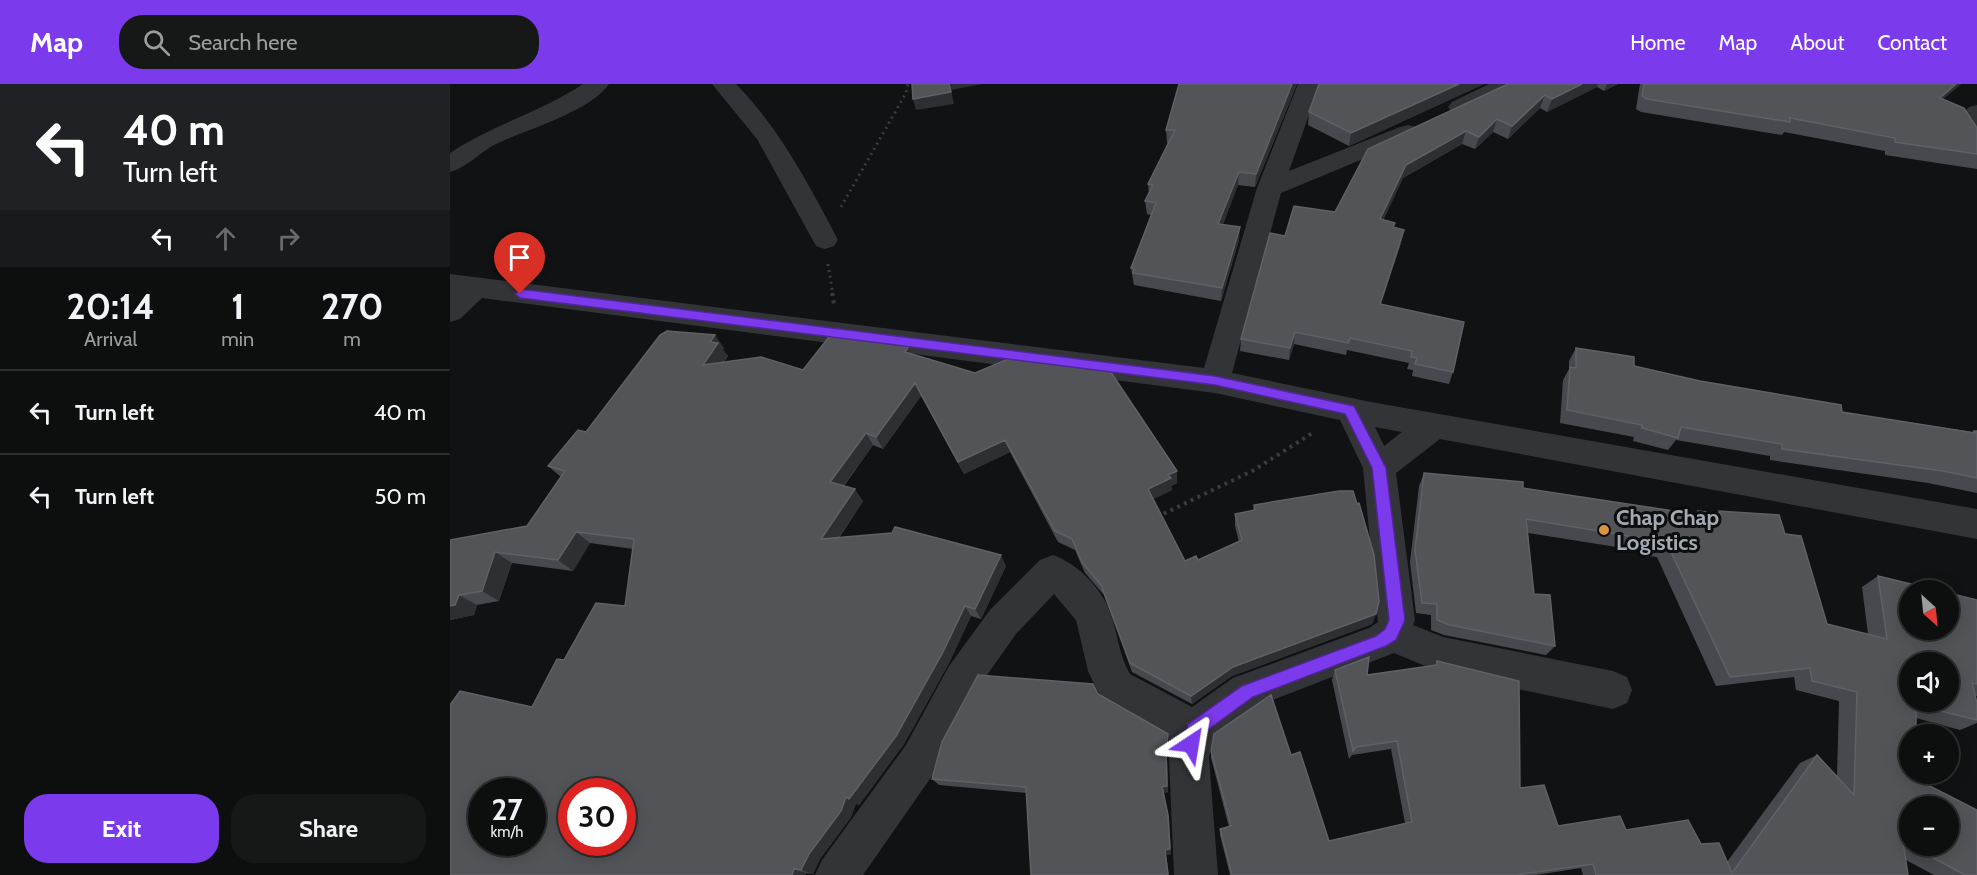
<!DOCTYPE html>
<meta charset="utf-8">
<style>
body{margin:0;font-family:Cabin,sans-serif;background:#161717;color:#f1f3f6;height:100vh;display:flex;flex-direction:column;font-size:22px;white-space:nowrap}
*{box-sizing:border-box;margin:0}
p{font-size:20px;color:#9a9c9e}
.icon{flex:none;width:33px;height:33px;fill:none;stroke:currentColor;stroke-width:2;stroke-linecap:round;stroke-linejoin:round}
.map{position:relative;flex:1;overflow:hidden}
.side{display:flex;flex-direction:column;background:#0d0e0e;width:450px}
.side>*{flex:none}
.top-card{background:#202124;color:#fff;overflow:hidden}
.needle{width:39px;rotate:153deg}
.tools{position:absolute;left:1449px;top:496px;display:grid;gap:12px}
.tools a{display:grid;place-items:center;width:60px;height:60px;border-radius:50%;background:#0d0e0e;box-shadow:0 3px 15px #0003,0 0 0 2px #2d2e2e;font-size:30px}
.speed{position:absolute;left:18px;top:694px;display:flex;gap:12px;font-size:30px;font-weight:700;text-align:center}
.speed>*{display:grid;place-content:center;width:78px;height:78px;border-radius:50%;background:#0d0e0e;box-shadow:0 3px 15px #0003,0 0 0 2px #2d2e2e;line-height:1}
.speed small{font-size:15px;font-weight:400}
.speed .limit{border:9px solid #d22;background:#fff;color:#111}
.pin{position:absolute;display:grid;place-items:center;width:51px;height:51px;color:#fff;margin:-62px -26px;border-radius:50% 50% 50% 0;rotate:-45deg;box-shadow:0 0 6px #0007}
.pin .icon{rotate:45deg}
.me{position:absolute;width:66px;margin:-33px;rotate:33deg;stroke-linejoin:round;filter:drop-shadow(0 0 4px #0008)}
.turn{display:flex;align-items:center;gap:21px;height:126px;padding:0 24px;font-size:27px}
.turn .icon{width:78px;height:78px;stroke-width:2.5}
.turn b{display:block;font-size:42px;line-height:51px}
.lanes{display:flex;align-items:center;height:57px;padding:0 24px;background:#0003;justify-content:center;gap:30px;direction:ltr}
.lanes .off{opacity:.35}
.eta{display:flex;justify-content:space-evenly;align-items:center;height:102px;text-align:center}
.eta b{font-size:36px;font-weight:700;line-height:42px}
.cta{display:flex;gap:12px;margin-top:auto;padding:12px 24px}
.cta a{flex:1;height:69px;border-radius:24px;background:#7c3aed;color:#fff;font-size:24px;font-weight:700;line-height:69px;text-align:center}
.cta a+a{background:#161717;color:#f1f3f6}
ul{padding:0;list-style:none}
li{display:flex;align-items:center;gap:18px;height:84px;padding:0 24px;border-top:2px solid #2d2e2e}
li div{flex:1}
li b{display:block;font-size:22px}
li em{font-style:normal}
header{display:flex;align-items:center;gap:36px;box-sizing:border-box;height:84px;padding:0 30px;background:#7c3aed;color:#fff}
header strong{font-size:28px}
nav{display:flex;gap:33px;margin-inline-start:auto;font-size:21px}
.search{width:420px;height:54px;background:#161717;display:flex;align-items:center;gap:15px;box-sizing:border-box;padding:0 21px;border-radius:24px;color:#9a9c9e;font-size:22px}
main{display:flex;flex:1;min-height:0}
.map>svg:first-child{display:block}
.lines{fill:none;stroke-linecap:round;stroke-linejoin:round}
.path-far1{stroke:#393b3e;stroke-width:3;stroke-dasharray:2 4;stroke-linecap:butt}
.path{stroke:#393b3e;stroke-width:4;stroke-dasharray:3 4.5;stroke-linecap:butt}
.minor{fill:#333437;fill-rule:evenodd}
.wall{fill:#48494e;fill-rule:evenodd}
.shaded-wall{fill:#2e2f32}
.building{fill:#525458;stroke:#5f6166;stroke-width:1.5;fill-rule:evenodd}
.route{fill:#7c3aed;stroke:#51269a;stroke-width:1.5}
.poi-dot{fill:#dc9440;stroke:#0c0d0e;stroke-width:2}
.labels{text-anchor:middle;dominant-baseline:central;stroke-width:6;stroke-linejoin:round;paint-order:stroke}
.poi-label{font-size:22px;font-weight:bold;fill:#a4aab2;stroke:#0c0d0e;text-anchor:start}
</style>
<header>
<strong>Map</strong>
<div class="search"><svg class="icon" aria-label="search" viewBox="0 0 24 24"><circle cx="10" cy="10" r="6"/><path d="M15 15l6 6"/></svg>Search here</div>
<nav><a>Home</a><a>Map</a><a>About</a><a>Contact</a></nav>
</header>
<main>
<section class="side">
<div class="top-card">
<div class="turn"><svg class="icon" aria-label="left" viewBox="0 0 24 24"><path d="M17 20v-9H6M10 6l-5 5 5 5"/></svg><div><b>40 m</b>Turn left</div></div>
<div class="lanes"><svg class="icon" aria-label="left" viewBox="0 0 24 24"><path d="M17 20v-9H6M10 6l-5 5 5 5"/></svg><svg class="icon off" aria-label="ahead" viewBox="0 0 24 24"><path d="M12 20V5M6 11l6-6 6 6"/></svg><svg class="icon off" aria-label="right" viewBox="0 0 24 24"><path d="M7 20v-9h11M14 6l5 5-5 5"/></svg></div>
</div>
<div class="eta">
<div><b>20:14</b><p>Arrival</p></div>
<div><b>1</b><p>min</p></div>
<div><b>270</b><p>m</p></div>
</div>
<ul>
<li><svg class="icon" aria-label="left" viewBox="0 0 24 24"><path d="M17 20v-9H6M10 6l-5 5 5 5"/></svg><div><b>Turn left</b></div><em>40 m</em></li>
<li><svg class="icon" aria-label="left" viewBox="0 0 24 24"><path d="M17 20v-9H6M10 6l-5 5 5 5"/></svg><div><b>Turn left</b></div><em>50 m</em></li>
</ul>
<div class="cta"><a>Exit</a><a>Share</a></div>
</section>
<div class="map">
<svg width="1527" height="791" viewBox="0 0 1527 791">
<rect width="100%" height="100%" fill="#111213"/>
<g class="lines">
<path class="path-far1" d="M 391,123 L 456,9 L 458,0
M 378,180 L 383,211"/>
<path class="path" d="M 382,209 L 384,220
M 707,433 L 804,386 L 864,348"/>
<path class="minor" d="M 133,0 L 159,0 C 141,27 78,45 48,59 C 31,67 18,83 0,88 L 0,69 C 42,41 91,28 133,0 Z
M 262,0 L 286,0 C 330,45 359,101 388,156 L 384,162 L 375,165 L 366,162 L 307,55 Z
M 848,0 L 870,0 L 839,87 L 950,43 L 958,41 L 966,43 L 970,48 L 966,53 L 831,109 L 782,289 L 921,318 L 1527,425 L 1527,455 L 990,355 L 946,389 L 965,536 L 963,541 L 993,553 L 1163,587 L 1177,593 L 1182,606 L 1177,619 L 1163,625 L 992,589 L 944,569 L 810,621 L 762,657 L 759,674 L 768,791 L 724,791 L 719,674 L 722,656 L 652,616 L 638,587 L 626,536 L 604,510 L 566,550 L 525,608 L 484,689 L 413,791 L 365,791 L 372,776 L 456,661 L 499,582 L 540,526 L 590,476 L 603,471 C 628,480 653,505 661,531 C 668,550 669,572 680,590 L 742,623 L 783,594 L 919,544 L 928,538 L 913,384 L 890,336 L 765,309 L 32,214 L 10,235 L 0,238 L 0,190 L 754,284 L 807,104 ZM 925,343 L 952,348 L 934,362 Z
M 1039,0 L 1068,0 L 1065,5 L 1018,28 L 1002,28 L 998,23 L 1002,18 Z
M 1527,21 L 1527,58 L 1518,56 L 1505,38 L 1519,23 Z"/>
</g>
<path class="wall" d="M 847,0 L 805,103 L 788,101 L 773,140 L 789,156 L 771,217 L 684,201 L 681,184 L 701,131 L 697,130 L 695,117 L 699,111 L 698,100 L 718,59 L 717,59 L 716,46 Z
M 869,0 L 1034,0 L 899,62 L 858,41 L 859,28 Z
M 1058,0 L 1168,0 L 1154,7 L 1147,3 L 1097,28 L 1090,24 L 1058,55 L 1043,48 L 1025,65 L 1012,60 L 953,94 L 933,136 L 943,144 L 951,159 L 931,220 L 1003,288 L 999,300 L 962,292 L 963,286 L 957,285 L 959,279 L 897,266 L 896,271 L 844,260 L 839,276 L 790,267 L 791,255 L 835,152 L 885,128 Z
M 1190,0 L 1511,0 L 1493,15 L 1527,44 L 1527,85 L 1435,71 L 1435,67 L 1334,48 L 1332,51 L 1191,28 L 1186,25 Z
M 274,264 L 273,266 L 278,272 L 274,278 L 353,286 L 463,270 L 727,387 L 727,399 L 721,402 L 722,406 L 703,415 L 735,477 L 748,476 L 789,458 L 785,442 L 785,430 L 803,427 L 804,421 L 926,530 L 922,540 L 782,592 L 742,620 L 682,588 L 654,511 L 635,489 L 625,466 L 608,458 L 560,368 L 514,390 L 471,312 L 433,365 L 423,361 L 394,402 L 413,417 L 389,454 L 556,482 L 531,535 L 521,532 L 500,577 L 454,660 L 409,721 L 406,719 L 401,733 L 370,775 L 363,790 L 356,789 L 356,791 L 0,791 L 82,623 L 114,576 L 175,522 L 183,465 L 140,459 L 123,487 L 62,479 L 49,517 L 27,521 L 24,531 L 0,536 L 0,456 L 77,442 L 111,393 L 98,382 L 136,348 Z
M 1126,264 L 1184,282 L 1250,297 L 1392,328 L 1522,348 L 1524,347 L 1527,347 L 1527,409 L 1478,399 L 1320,376 L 1320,372 L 1226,356 L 1218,366 L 1183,357 L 1184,353 L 1110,339 L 1113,296 L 1119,285 L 1119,277 Z
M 974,389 L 1245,430 L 1248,427 L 1268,429 L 1269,427 L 1335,450 L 1377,540 L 1418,550 L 1412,503 L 1428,492 L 1527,516 L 1527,612 L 1525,612 L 1527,619 L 1527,639 L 1510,646 L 1466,634 L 1466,695 L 1527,791 L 1484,791 L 1456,776 L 1458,791 L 1133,791 L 1131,784 L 1086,791 L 780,791 L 770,751 L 770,745 L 779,743 L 761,674 L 761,667 L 841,671 L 879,757 L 955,739 L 941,665 L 902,671 L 899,675 L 882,596 L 885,586 L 917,591 L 985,581 L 987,577 L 1070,704 L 1108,742 L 1176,746 L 1251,760 L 1277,778 L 1350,679 L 1367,671 L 1387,692 L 1389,617 L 1346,606 L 1344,593 L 1266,602 L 1207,473 L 1198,472 L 1198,468 L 1078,449 L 1084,510 L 1105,562 L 1096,571 L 994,551 L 981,546 L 981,531 L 966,529 L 960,478 L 969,402 ZM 1460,723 L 1498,762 L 1460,762 Z
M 648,610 L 718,650 L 720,657 L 717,674 L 718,708 L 714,709 L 719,736 L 721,770 L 716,771 L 719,791 L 581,791 L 577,709 L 489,701 L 482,695 Z"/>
<path class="shaded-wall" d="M 499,0 L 532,0 L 501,6 L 504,20 L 466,26 L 463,15 Z
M 842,0 L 847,0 L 805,103 L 806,90 Z
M 1009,0 L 1034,0 L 899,62 L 901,49 Z
M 1132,0 L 1148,0 L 1147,3 L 1097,28 L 1102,15 Z
M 1157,0 L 1168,0 L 1154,7 Z
M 1506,0 L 1511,0 L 1480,26 L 1490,14 Z
M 1095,11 L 1090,24 L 1058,55 L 1062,42 Z
M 1047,35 L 1043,48 L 1025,65 L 1029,53 Z
M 1016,47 L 1012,60 L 953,94 L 928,148 L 930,135 L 956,81 Z
M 789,88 L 788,101 L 768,153 L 768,140 Z
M 790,143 L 789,156 L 771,217 L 772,204 Z
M 954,146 L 951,159 L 927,232 L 930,220 Z
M 845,248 L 844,260 L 839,276 L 840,264 Z
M 265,251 L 274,264 L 273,266 L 278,272 L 263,294 L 253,281 L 260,258 Z
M 459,262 L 465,276 L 455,268 Z
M 465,299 L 471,312 L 433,365 L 426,353 Z
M 416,349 L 423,361 L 388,409 L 380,398 Z
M 555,356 L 560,368 L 514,390 L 508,378 Z
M 727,387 L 727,399 L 721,402 L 722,406 L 700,417 L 698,405 L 718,391 Z
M 405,405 L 413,417 L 380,466 L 371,455 Z
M 126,448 L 140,459 L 123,487 L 108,476 Z
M 45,468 L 62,479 L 49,517 L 32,507 Z
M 551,471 L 556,482 L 531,535 L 525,525 Z
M 9,511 L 27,521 L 24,531 L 0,536 L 0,522 Z
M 515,522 L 521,532 L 500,577 L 454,660 L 409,721 L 399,715 Z
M 926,530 L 922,540 L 782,592 L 742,620 L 741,612 L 783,583 Z
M 718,650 L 720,657 L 717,674 L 718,708 L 714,709 L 712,703 L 716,667 Z
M 396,713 L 406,719 L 401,733 L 370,775 L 363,790 L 351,786 L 359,770 Z
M 718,731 L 719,736 L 721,770 L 716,771 L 719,791 L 718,791 L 715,766 Z
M 344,785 L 356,789 L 356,791 L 342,791 Z"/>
<path class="building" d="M 462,0 L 499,0 L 501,8 L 463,15 Z
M 729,0 L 842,0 L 806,90 L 789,88 L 768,140 L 790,143 L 772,204 L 683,189 L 684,184 L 681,184 L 706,119 L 695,117 L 703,101 L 698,100 L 725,46 L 716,46 Z
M 869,0 L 1009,0 L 901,49 L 859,28 Z
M 1058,0 L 1132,0 L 1102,15 L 1095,11 L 1062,42 L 1047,35 L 1029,53 L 1016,47 L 956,81 L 930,135 L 945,139 L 943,143 L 954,146 L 930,220 L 1014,238 L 1003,288 L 965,280 L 967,274 L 961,273 L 962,267 L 900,254 L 898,259 L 845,248 L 840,264 L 791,255 L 820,149 L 835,152 L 844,122 L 885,128 L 918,65 Z
M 1194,0 L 1506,0 L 1490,14 L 1514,24 L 1527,44 L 1527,70 L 1445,58 L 1445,54 L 1340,34 L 1340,38 L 1197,15 L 1192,12 Z
M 217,247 L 265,251 L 260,258 L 268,259 L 253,281 L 311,273 L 353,286 L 379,253 L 407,252 L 459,262 L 455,268 L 525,289 L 563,273 L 660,287 L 727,387 L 718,391 L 721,394 L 698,405 L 735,477 L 746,472 L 748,476 L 792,456 L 785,430 L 805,426 L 804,421 L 889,407 L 903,407 L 907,420 L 909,419 L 924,471 L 929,517 L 926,530 L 783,583 L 741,612 L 680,579 L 651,501 L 632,478 L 622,455 L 605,447 L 555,356 L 508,378 L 465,299 L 426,353 L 416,349 L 380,398 L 405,405 L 371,455 L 442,449 L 445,443 L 551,471 L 525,525 L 515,522 L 493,568 L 446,652 L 399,715 L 396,713 L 391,727 L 359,770 L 351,786 L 344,785 L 342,791 L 0,791 L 0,621 L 10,607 L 82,623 L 107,575 L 114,576 L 146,519 L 175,522 L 184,455 L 126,448 L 108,476 L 45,468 L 32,507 L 9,511 L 5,521 L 0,522 L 0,456 L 77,442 L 115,387 L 98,382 L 128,346 L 136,348 L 210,251 ZM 32,708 L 82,708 L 82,759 L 32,759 ZM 122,708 L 172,708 L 172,759 L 122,759 Z
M 1126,264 L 1184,273 L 1184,282 L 1250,297 L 1391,321 L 1392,328 L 1525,349 L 1524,347 L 1527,347 L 1527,394 L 1493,387 L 1332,365 L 1332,360 L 1231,343 L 1228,354 L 1192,344 L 1192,341 L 1117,326 L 1120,283 L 1126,284 Z
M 974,389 L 1073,398 L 1073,404 L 1250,431 L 1248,427 L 1270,429 L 1269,427 L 1329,431 L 1335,450 L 1351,452 L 1377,540 L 1437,555 L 1428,492 L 1490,507 L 1460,507 L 1460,546 L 1498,546 L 1498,509 L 1527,516 L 1527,600 L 1522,599 L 1527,619 L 1527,636 L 1466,621 L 1466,651 L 1460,651 L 1460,690 L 1466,690 L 1466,695 L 1527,726 L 1527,791 L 1515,791 L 1461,762 L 1498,762 L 1498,723 L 1460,723 L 1460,761 L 1453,758 L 1458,791 L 1146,791 L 1143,780 L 1066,791 L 782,791 L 770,745 L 781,742 L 761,667 L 764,650 L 821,611 L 841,671 L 850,668 L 879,757 L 962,738 L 947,657 L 906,663 L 903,667 L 885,586 L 919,573 L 917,591 L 987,581 L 987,577 L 1069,597 L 1070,704 L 1094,701 L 1108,742 L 1170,732 L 1176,746 L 1238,736 L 1251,760 L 1269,759 L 1282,789 L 1367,671 L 1404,711 L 1407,608 L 1362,597 L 1360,584 L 1280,593 L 1218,462 L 1208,460 L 1209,457 L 1076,435 L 1084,510 L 1100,511 L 1105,562 L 1000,541 L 987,536 L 987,520 L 972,519 L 965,466 ZM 1460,579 L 1498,579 L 1498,618 L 1460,618 Z
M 528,591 L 643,600 L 648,610 L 718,650 L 716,667 L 717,702 L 712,703 L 718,731 L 720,765 L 715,766 L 718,791 L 581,791 L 576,703 L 482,695 L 492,658 Z"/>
<path class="route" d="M 70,205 L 765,292 L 904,322 L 936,384 L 955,536 L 946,556 L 936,562 L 803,613 L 751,651 L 747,666 L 741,669 L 735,666 L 733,660 L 738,640 L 792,602 L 926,552 L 935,545 L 939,536 L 922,384 L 895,330 L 765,301 L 70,214 L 65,210 Z"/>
<circle class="poi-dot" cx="1154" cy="446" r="6"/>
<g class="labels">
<g class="poi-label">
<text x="1166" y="433">Chap Chap<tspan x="1166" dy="25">Logistics</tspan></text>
</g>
</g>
</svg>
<div class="tools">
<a><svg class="needle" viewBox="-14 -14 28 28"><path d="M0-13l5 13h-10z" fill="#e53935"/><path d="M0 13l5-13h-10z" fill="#9a9c9e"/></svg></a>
<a><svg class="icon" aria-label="sound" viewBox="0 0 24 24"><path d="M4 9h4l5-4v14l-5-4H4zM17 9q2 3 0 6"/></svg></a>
<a>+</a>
<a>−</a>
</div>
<div class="speed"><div>27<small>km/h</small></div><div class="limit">30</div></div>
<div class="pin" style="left:70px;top:210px;background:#d93025"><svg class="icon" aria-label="arrive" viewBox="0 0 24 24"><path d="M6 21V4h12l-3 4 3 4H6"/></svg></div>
<svg class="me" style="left:741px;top:660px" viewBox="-20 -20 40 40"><path d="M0-17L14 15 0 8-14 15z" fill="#7c3aed" stroke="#fff" stroke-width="4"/></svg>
</div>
</main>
